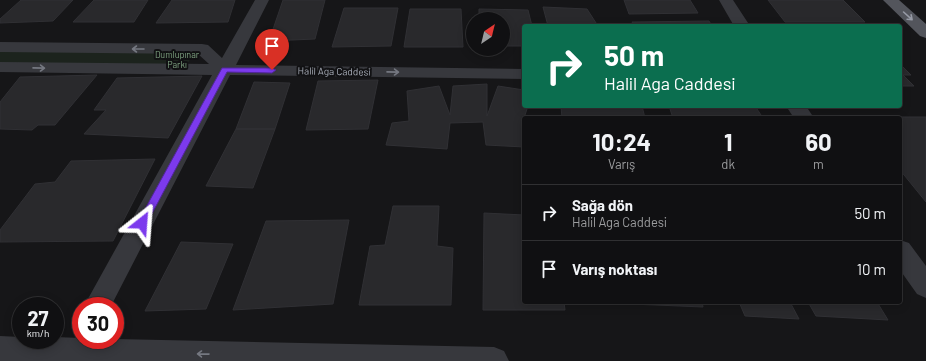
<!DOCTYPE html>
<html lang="tr">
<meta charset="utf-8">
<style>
body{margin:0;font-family:Barlow,sans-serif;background:#1e1e20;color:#f1f3f6;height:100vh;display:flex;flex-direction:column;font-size:15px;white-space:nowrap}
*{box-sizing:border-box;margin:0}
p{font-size:13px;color:#9c9d9f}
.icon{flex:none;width:22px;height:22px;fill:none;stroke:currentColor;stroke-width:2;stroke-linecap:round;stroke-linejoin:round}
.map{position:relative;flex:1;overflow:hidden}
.drawer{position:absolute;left:522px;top:116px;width:380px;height:188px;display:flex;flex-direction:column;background:#101012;border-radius:4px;box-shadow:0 2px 10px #0003,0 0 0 1px #303032}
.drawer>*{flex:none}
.hud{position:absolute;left:522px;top:24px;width:380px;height:84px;border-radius:4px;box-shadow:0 2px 10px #0003,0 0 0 1px #303032;background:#0b6e4f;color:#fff;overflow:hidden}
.needle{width:26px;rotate:35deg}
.buttons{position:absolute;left:466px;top:12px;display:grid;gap:8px}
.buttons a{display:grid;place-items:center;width:44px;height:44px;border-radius:50%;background:#101012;box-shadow:0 2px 10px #0003,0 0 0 1px #303032;font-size:20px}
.speed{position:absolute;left:12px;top:297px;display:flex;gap:8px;font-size:20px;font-weight:700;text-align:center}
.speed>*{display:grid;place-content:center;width:52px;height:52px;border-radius:50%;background:#101012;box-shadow:0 2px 10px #0003,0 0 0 1px #303032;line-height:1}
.speed small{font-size:10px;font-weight:400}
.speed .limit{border:6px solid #d22;background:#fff;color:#111}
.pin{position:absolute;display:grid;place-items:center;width:34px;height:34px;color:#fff;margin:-41px -17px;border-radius:50% 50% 50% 0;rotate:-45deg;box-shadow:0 0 4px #0007}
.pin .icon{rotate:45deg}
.me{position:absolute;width:44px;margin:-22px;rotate:28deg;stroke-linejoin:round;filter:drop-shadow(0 0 3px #0008)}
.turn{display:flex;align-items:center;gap:14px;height:84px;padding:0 16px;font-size:18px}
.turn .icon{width:52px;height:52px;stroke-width:2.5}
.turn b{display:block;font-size:28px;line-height:34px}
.eta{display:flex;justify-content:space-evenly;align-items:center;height:68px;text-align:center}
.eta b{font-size:24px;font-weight:700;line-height:28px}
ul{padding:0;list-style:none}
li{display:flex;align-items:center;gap:12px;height:56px;padding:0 16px;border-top:1px solid #303032}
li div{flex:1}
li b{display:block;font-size:15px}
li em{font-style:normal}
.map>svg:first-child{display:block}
.green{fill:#1c231d}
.building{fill:#29292c;stroke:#303034}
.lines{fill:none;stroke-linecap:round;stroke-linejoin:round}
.minor{fill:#37383d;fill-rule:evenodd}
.major{fill:#53555c;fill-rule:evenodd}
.oneway{stroke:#979ba6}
.oneway2{stroke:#757881}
.route{fill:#7c3aed;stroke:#51269a}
.labels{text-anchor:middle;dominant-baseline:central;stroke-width:4;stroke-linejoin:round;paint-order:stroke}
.far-park-label{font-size:9px;fill:#7fa381;stroke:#111113}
.street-label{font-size:10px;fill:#a8adb8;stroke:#111113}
</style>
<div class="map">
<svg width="926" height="361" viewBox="0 0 926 361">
<rect width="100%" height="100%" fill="#161618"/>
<path class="green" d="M 0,47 L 197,49 L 183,70 L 0,67 Z"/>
<path class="building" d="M 21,0 L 73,0 L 53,21 L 0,23 L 0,19 Z
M 94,0 L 148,0 L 134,22 L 73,22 Z
M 172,0 L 235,0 L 228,22 L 156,23 Z
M 283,0 L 325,0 L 315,39 L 269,41 Z
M 624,0 L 690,0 L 698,13 L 629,14 Z
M 768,0 L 843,0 L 865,22 L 785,22 Z
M 543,7 L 587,9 L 598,26 L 548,26 Z
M 344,8 L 398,8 L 391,46 L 332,47 Z
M 410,9 L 461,9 L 463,47 L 404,47 Z
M 479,9 L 528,10 L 532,26 L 524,26 L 524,46 L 503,46 L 503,19 L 479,19 Z
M 709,21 L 712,26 L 634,26 L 632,22 Z
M 900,64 L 911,75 L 903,75 L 914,86 L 900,86 Z
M 97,75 L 55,125 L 38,125 L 32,130 L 0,129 L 0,102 L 20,77 Z
M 202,76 L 168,138 L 84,134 L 106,110 L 94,110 L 117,78 Z
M 378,80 L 368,129 L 306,130 L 318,81 Z
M 254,82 L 290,83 L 275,129 L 236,129 Z
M 487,84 L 487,116 L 498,86 L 524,90 L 524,106 L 528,106 L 524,118 L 524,147 L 486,145 L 483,122 L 450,123 L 447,149 L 386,145 L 392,123 L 409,121 L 407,91 L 439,86 L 450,115 L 453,86 Z
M 561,106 L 642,106 L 645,118 L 562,118 Z
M 669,106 L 755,106 L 763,118 L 673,118 Z
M 858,117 L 926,117 L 926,202 L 900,170 L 900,118 L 859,118 Z
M 236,129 L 275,129 L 253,188 L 206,186 Z
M 155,159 L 113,241 L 0,242 L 0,230 L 35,184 L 55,182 L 71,161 Z
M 393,206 L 439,206 L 437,246 L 453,248 L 451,305 L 359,305 L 370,246 L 385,245 Z
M 484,213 L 524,215 L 524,302 L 564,302 L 565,310 L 483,310 Z
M 349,220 L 333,304 L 233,310 L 266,221 Z
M 181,242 L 233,244 L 206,309 L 145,311 Z
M 584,302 L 702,302 L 703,307 Z
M 739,302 L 790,302 L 799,319 L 745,316 Z
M 808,302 L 877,302 L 888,320 L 816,316 Z"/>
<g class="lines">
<path class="minor" d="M 255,0 L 269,0 L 236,65 L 524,69 L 524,79 L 230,75 L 111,306 L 84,306 L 212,75 L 0,72 L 0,62 L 209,64 L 198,54 L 0,52 L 0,42 L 202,44 L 208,45 L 222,58 Z
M 719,0 L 733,0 L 750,26 L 734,26 Z
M 786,106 L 806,106 L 814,118 L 794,118 Z
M 900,240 L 909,243 L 926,266 L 926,298 L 917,294 L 900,270 Z
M 0,336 L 21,337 L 21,340 L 55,340 L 55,337 L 81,338 L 81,340 L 115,340 L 115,339 L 494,347 L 504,351 L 509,361 L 0,361 Z"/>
<path class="major" d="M 883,0 L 899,0 L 926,24 L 926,38 L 920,36 Z"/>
</g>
<defs><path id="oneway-shaft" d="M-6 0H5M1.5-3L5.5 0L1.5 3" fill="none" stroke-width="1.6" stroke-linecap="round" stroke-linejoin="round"/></defs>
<use class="oneway" href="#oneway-shaft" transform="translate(908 16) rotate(42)"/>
<g class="oneway2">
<use href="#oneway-shaft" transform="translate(138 49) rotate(-180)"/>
<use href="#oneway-shaft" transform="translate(39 68) rotate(1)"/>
<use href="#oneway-shaft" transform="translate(393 72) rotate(1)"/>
<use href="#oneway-shaft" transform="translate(203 354) rotate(-179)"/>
</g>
<path class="route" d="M 222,68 L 272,68 L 276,70 L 272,73 L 227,72 L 146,225 L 139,225 L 137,223 L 139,220 Z"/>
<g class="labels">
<g class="far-park-label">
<text x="177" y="54">Dumlupınar<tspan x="177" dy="10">Parkı</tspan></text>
</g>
<g class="street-label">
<text transform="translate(334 71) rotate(1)">Halil Aga Caddesi</text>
</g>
</g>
</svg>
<div class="buttons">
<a><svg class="needle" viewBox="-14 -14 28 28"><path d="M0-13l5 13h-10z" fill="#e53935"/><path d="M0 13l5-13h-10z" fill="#9c9d9f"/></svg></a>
</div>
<div class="speed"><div>27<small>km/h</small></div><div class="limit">30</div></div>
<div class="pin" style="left:272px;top:70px;background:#d93025"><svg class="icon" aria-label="arrive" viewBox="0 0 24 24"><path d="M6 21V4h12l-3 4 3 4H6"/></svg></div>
<svg class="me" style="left:142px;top:223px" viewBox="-20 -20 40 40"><path d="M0-17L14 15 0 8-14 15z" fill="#7c3aed" stroke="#fff" stroke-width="4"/></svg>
<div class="hud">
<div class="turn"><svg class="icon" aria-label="right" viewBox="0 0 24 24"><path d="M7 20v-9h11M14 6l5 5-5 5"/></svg><div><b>50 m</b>Halil Aga Caddesi</div></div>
</div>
<section class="drawer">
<div class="eta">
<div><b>10:24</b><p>Varış</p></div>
<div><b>1</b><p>dk</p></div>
<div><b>60</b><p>m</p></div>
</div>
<ul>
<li><svg class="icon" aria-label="right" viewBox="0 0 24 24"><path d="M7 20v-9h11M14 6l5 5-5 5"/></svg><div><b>Sağa dön</b><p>Halil Aga Caddesi</p></div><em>50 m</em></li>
<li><svg class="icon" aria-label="arrive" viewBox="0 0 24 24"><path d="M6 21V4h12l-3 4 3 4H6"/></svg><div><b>Varış noktası</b></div><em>10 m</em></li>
</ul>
</section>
</div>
